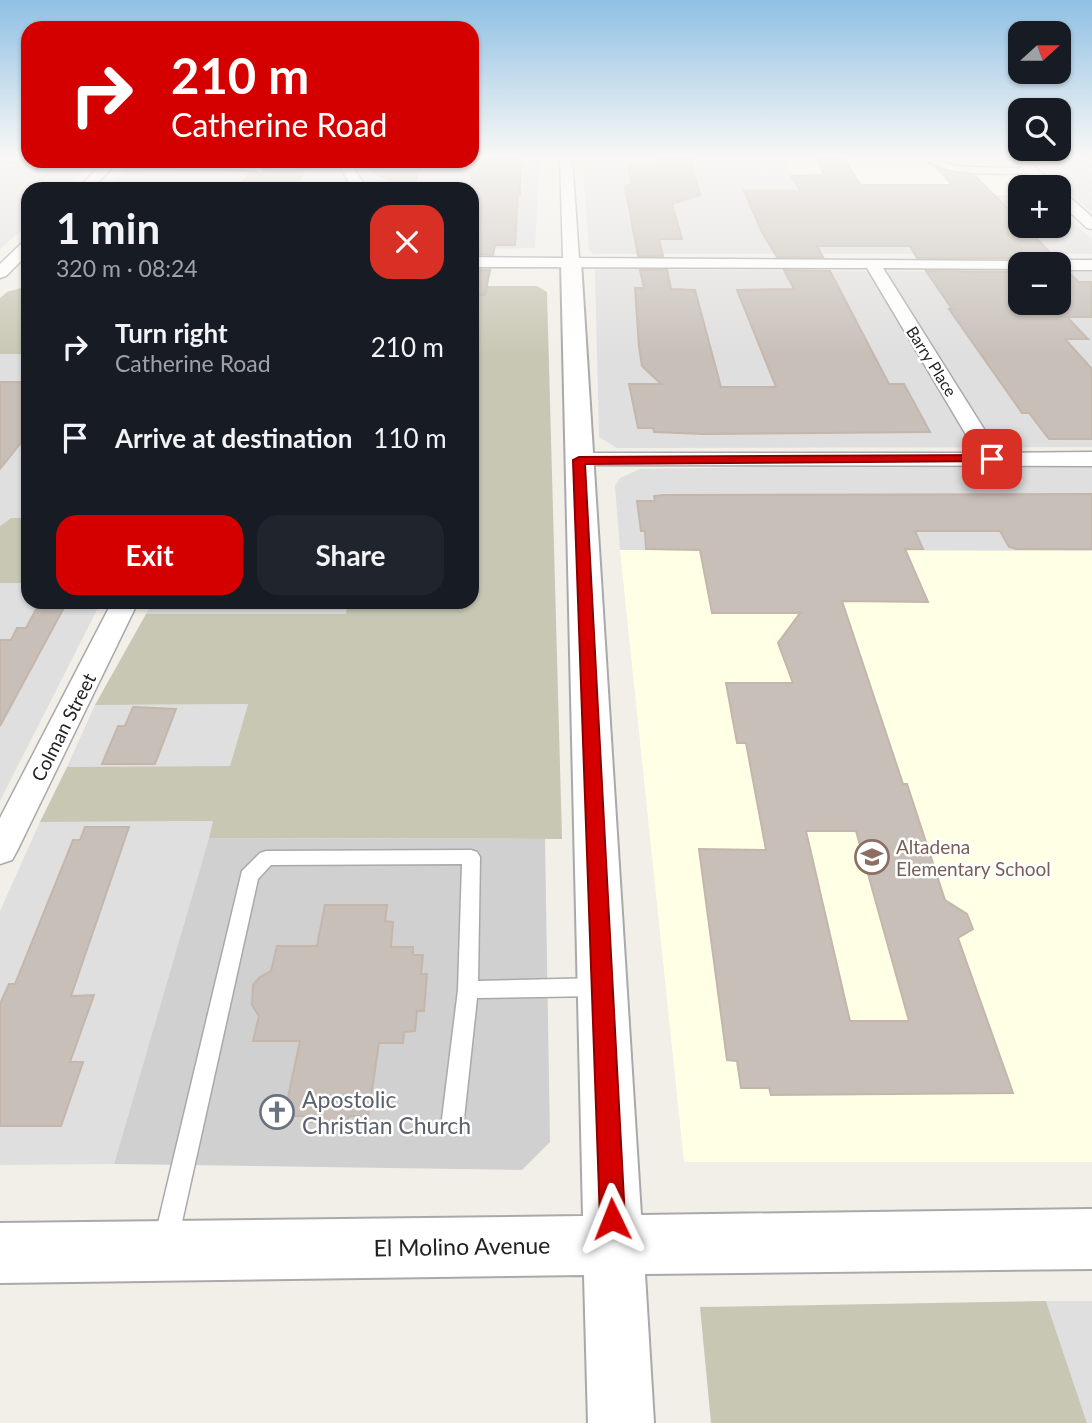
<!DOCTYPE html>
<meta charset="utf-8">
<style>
body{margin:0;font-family:Lato,sans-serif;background:#20242c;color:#f1f3f6;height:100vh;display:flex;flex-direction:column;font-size:26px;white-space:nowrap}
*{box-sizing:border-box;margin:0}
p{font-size:23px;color:#9ea1a6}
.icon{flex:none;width:38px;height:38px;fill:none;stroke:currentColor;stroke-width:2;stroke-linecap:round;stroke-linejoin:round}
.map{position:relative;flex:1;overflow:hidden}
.panel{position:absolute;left:21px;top:182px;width:458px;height:427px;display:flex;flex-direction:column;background:#171b24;border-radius:21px;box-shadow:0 2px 5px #0004}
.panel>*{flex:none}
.hud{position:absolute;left:21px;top:21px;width:458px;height:147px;border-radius:21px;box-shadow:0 2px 5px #0004;background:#d40000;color:#fff;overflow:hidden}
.needle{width:46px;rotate:69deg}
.controls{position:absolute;left:1008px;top:21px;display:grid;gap:14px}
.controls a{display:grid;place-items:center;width:63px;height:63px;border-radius:14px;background:#171b24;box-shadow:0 2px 5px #0004;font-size:35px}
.pin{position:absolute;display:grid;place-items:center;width:60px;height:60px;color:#fff;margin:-30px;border-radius:14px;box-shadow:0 4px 10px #0006}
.me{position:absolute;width:77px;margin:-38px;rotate:358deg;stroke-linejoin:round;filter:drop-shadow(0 0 5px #0008)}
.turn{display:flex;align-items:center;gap:24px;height:147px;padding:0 35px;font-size:32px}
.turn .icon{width:91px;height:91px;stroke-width:2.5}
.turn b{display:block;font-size:49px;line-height:60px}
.round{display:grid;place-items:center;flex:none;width:74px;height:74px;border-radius:21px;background:#20242c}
.head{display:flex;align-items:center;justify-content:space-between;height:119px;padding:0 35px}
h1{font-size:42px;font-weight:700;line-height:52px}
.cta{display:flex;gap:14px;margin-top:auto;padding:14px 35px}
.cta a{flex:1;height:80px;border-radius:21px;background:#d40000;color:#fff;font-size:28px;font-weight:700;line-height:80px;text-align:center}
.cta a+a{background:#20242c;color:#f1f3f6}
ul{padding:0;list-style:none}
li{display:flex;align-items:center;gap:21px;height:91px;padding:0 35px}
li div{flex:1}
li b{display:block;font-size:26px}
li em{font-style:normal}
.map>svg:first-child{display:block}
.residential{fill:#e0dfdf}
.education{fill:#ffffe5}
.religious{fill:#d0d0d0}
.construction{fill:#c7c7b4}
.building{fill:#c7bfb8;stroke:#c4b6ab;stroke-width:2;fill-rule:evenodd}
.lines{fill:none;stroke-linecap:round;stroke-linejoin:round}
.service-casing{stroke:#a9a9a9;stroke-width:3}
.minor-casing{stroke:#a9a9a9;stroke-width:3}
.tertiary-casing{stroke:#a9a9a9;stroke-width:4}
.service{fill:#fff;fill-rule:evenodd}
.minor{fill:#fff;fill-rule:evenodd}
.tertiary{fill:#fff;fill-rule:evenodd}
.route{fill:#d40000;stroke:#8a0000;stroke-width:2}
.labels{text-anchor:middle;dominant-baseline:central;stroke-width:5;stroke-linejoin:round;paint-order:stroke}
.far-street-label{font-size:16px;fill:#222;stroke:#fff}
.street-label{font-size:19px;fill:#222;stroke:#fff}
.education-label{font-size:19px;fill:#785e54;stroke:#fff;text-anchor:start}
.near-worship-label{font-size:23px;fill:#5b616d;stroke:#fff;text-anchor:start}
.near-street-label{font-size:23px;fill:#222;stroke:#fff}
</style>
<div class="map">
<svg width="1092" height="1423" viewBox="0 0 1092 1423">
<rect width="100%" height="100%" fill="#f2efe9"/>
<path class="residential" d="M 0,157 L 28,157 L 28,161 L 94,161 L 65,189 L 28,189 L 28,225 L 0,249 Z
M 473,157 L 540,157 L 535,248 L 473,249 L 472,189 L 107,189 L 133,161 L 472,161 Z
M 582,157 L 782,157 L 793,175 L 812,175 L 826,196 L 1020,195 L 1020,226 L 1059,226 L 1059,209 L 1092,239 L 1092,254 L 594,254 L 589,250 Z
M 1028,157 L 1092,157 L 1092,213 Z
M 595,269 L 1020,272 L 1020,303 L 1059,303 L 1059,272 L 1092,272 L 1092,447 L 617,448 L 599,437 Z
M 0,354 L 28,354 L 28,518 L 11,518 L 0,526 Z
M 996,463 L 1092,465 L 1092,551 L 620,550 L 615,486 L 620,478 L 640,469 Z
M 0,583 L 28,583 L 28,602 L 101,602 L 0,801 Z
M 153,602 L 348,602 L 347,614 L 146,614 Z
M 248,704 L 230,766 L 67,767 L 95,705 Z
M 214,821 L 114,1164 L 0,1165 L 0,911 L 40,822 Z
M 1046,1301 L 1092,1301 L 1092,1423 L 1087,1423 Z"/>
<path class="education" d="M 782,157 L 994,157 L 1027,187 L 1020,187 L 1020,195 L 825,196 L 812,175 L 793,175 Z
M 620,550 L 1092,551 L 1092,1162 L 684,1162 Z"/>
<path class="religious" d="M 209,838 L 545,839 L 550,1142 L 522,1170 L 114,1164 Z"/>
<path class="construction" d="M 28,286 L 28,354 L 0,354 L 0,298 L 7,292 Z
M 473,286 L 537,286 L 547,292 L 562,839 L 209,838 L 213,821 L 40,822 L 67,767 L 230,766 L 248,704 L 95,705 L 146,614 L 346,614 L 348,602 L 472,602 Z
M 11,518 L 28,518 L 28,583 L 0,583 L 0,526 Z
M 1046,1301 L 1087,1423 L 711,1423 L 700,1307 Z"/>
<path class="building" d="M 482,157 L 520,157 L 520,194 L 518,194 L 515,245 L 495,245 L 493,255 L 472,254 L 472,171 L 479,171 Z
M 657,157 L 690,157 L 700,195 L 672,204 L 682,239 L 659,239 L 663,256 L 638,256 L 625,186 L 632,184 L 628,164 L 659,164 Z
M 813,157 L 842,157 L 861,185 L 952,185 L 937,168 L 975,176 L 1020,221 L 1020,226 L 1025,226 L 1056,259 L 1049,264 L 1031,264 L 1026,258 L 917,258 L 910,246 L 817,246 L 823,257 L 777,257 L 762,232 L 744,191 L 801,191 L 790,176 L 825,175 Z
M 257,161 L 309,161 L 294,189 L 239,189 L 250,172 L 261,175 L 266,172 L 260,164 L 255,163 Z
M 353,161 L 422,161 L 413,189 L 407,189 Z
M 472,270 L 490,270 L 485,295 L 472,294 Z
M 640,270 L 667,270 L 671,289 L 695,290 L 721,387 L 776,387 L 737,290 L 794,289 L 784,270 L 830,271 L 889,384 L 904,384 L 930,432 L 704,434 L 654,432 L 653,428 L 638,428 L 629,384 L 661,384 L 642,366 L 639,347 L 635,288 L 644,288 Z
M 926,271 L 1020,272 L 1020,303 L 1059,303 L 1059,273 L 1069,273 L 1079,282 L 1092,282 L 1092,317 L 1067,317 L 1088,339 L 1065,339 L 1092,369 L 1092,439 L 1049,439 L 1029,413 L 1022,413 L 949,309 L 952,309 Z
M 0,382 L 28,382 L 28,434 L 0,469 Z
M 1092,494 L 1092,549 L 1016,549 L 1009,547 L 1000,531 L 915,531 L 923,549 L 905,549 L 928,602 L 842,601 L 903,784 L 907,784 L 945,900 L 967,914 L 973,929 L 958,938 L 1013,1093 L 771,1095 L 769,1088 L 741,1088 L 737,1061 L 727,1060 L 699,849 L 766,850 L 746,743 L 737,743 L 726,683 L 793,683 L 778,643 L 800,613 L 712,613 L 700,550 L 646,549 L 645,531 L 641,531 L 637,501 L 655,501 L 654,496 L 663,495 ZM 806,831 L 856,831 L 909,1021 L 850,1021 Z
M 40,602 L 67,602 L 0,726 L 0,640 L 11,640 L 17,628 L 26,628 Z
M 133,707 L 176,709 L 155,764 L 102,764 L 118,726 L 125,726 Z
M 85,827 L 129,827 L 71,996 L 94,995 L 70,1062 L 83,1062 L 61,1126 L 0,1126 L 0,1004 L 9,984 L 15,984 L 73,840 L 80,840 Z
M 325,905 L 387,905 L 385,921 L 393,922 L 391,947 L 413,947 L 413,955 L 423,955 L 421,974 L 427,974 L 424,1011 L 417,1011 L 415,1031 L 404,1032 L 403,1043 L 379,1043 L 368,1117 L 349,1116 L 347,1123 L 304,1122 L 305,1116 L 284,1116 L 300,1041 L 253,1041 L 259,1016 L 252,1005 L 253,985 L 260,977 L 271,971 L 277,946 L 317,946 Z"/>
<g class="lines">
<g class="service-casing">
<path id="service" d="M 0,157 L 28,158 L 28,161 L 31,161 L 2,161 Z
M 922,157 C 933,156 947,165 959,166 C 980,169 1022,165 1038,172 L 1034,174 C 1002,173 946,178 922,157 Z
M 76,161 L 258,166 L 264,171 L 260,173 L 256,170 L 107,167 L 104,164 Z
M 471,850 L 477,852 L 480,857 L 478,981 L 599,978 L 606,981 L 609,987 L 606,993 L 599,996 L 477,998 L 464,1119 L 461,1126 L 453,1130 L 445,1126 L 442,1119 L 458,990 L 462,864 L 271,865 L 258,879 L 178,1240 L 175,1249 L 166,1252 L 157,1249 L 154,1240 L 242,871 L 260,853 L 266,851 Z"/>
</g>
<g class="minor-casing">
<path id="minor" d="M 560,157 L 572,157 L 579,258 L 1026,261 L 1028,264 L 1020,264 L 1020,269 L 883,268 L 999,453 L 1092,452 L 1092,466 L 571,465 L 568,460 L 571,455 L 579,453 L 977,453 L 867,268 L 472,267 L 472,257 L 563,258 Z
M 1011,157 L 1024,157 L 1057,187 L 1042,187 Z
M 105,161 L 118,161 L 92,189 L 77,189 Z
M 337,161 L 349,161 L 363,183 L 361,186 L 351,186 Z
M 1059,191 L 1064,192 L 1092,217 L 1092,229 L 1087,228 L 1059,202 Z
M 28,240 L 28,254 L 6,276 L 0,278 L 0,264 L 23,242 Z
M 1059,260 L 1092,260 L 1092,270 L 1059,270 L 1059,264 L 1051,264 Z
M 112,602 L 138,602 L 17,851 L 12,860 L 0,864 L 0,818 Z"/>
</g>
<g class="tertiary-casing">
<path id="tertiary" d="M 571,256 L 578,258 L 581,262 L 641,1215 L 1092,1209 L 1092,1269 L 645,1274 L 654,1423 L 588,1423 L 584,1275 L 0,1283 L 0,1223 L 583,1216 L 561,262 L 564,258 Z"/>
</g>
<use href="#service" class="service"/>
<use href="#minor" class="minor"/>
<use href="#tertiary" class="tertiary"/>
</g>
<linearGradient id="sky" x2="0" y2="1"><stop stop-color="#8fc0e4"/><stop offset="0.44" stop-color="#f9f8f5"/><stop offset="1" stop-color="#f9f8f5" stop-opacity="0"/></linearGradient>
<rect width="1092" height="356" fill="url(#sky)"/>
<path class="route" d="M 992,455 L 997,456 L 997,461 L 585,464 L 625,1219 L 621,1228 L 612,1231 L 604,1228 L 600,1219 L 573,460 L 579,457 Z"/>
<defs>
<g id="school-ring" transform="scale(1.75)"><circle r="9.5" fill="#fff" stroke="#8d6e63" stroke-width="1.5"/><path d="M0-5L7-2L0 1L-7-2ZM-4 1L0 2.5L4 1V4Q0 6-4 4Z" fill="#8d6e63"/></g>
<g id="church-ring" transform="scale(1.75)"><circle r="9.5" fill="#fff" stroke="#6b7280" stroke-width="1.5"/><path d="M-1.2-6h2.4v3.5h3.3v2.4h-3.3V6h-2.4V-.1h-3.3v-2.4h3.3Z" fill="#6b7280"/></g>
</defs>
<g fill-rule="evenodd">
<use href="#school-ring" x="872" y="857"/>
<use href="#church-ring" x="277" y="1112"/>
</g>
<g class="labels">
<g class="far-street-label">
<text transform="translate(932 361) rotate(58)">Barry Place</text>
</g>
<g class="street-label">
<text transform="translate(63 727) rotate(-63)">Colman Street</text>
</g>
<g class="education-label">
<text x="896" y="846">Altadena<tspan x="896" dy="22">Elementary School</tspan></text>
</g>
<g class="near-worship-label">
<text x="302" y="1099">Apostolic<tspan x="302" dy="26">Christian Church</tspan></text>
</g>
<g class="near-street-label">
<text transform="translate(462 1246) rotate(-1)">El Molino Avenue</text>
</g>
</g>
</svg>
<div class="controls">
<a><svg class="needle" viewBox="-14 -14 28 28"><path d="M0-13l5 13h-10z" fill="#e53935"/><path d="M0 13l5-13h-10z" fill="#9ea1a6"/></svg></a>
<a><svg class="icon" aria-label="search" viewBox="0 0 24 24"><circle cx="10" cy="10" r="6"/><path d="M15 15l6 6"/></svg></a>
<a>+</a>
<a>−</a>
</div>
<div class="pin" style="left:992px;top:459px;background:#d93025"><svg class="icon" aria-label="arrive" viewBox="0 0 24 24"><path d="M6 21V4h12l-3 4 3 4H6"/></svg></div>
<svg class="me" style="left:612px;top:1219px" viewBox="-20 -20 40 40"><path d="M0-17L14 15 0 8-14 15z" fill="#d40000" stroke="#fff" stroke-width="4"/></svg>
<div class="hud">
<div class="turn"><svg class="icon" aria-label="right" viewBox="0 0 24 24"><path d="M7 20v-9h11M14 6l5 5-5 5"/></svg><div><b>210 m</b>Catherine Road</div></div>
</div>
<section class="panel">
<div class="head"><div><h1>1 min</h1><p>320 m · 08:24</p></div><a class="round" style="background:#d93025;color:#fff"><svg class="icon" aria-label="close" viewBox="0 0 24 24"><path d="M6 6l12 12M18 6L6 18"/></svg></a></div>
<ul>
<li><svg class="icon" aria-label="right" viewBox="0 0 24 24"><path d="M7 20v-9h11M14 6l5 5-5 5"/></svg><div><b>Turn right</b><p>Catherine Road</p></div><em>210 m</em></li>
<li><svg class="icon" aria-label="arrive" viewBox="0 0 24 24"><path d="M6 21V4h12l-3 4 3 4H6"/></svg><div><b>Arrive at destination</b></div><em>110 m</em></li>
</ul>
<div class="cta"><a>Exit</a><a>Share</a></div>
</section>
</div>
